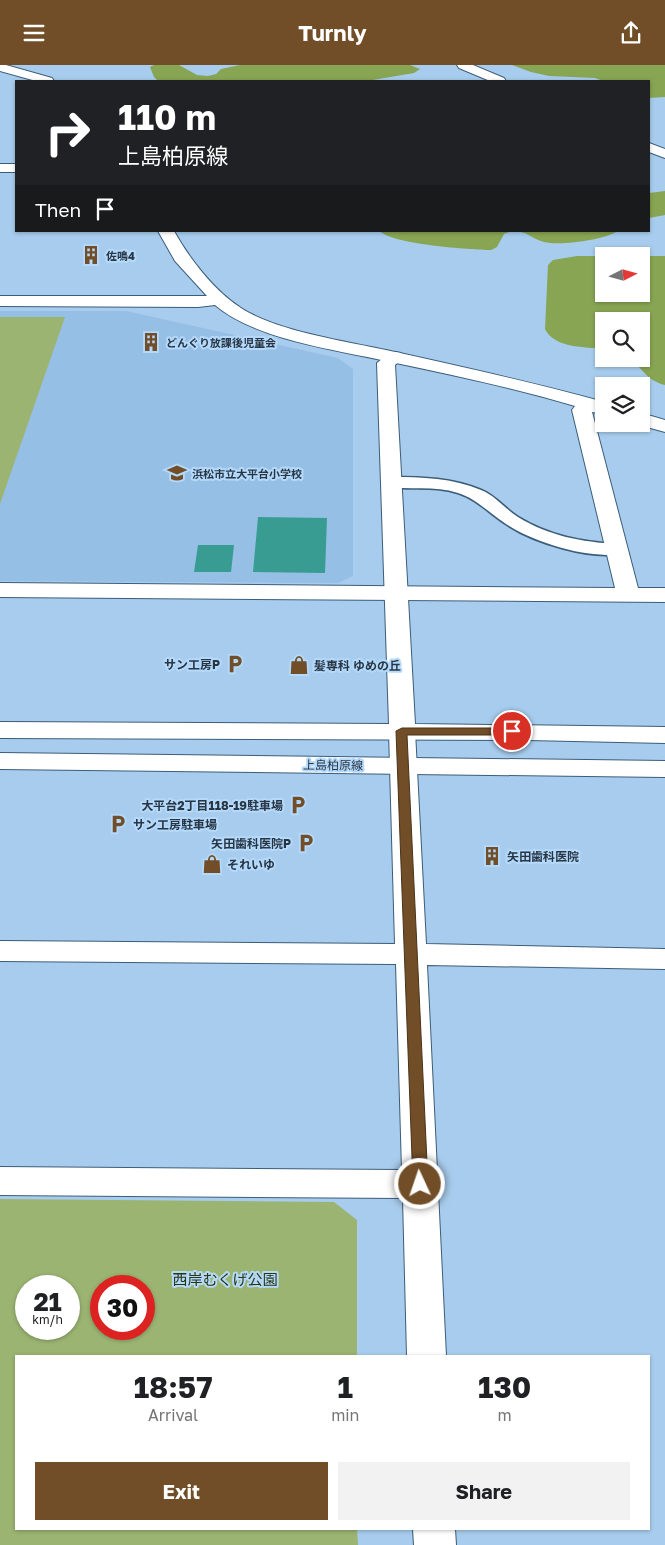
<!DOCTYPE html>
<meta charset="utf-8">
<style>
body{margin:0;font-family:"Golos Text","Noto Sans JP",sans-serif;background:#f2f2f2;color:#202124;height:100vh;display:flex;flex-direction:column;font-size:19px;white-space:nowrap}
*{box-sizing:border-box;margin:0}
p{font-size:16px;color:#757577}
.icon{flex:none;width:28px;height:28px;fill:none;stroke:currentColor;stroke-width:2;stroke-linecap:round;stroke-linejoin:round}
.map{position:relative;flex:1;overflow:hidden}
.side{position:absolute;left:15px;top:1290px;width:635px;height:175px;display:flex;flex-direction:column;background:#fff;border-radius:0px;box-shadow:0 1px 4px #0004}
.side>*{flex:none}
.banner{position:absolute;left:15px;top:15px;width:635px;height:152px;border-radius:0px;box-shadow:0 1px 4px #0004;background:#202124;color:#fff;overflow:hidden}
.needle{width:32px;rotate:84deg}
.tools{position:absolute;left:595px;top:182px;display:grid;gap:10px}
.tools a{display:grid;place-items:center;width:55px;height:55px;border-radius:0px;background:#fff;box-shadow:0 1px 4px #0004;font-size:25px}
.speed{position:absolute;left:15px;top:1210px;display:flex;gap:10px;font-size:25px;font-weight:700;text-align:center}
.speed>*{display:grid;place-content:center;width:65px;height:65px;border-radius:50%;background:#fff;box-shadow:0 1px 4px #0004;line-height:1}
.speed small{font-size:12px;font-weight:400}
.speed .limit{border:8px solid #d22;background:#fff;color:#111}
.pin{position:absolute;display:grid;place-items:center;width:42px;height:42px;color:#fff;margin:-21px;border:2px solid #fff;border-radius:50%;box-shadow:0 1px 5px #0007}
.me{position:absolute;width:55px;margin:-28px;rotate:357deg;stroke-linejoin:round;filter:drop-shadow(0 0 4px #0008)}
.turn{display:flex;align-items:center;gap:18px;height:105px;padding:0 20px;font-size:22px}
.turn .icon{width:65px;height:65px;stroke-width:2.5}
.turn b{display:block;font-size:35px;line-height:42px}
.then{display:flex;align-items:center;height:48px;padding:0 20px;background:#0003;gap:10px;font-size:19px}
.eta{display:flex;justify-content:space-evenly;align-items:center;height:85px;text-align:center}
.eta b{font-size:30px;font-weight:700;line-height:35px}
.primary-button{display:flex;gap:10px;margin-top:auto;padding:10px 20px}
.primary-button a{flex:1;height:58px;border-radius:0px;background:#714e27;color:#fff;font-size:20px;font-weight:700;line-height:58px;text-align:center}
.primary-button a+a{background:#f2f2f2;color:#202124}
header{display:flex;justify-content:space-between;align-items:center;height:65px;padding:0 20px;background:#714e27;color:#fff;font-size:22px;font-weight:700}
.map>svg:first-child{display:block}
.built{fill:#95bfe4}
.green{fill:#9bb472;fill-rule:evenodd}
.forest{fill:#87a552;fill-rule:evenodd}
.water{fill:#389c92}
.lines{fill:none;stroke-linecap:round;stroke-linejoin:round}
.lane-casing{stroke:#3b5d79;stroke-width:3}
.street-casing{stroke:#3b5d79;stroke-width:2}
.secondary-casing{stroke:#3b5d79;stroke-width:2}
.lane{fill:#fff;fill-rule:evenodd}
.street{fill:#fff;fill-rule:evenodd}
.secondary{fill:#fff;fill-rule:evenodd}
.route{fill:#714e27;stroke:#493319}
.labels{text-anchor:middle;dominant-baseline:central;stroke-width:4;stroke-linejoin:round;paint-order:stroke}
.far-poi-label{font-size:11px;font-weight:bold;fill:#283644;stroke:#b4d9fb;text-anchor:start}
.poi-label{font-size:12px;font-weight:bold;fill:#283644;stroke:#b4d9fb;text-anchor:start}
.street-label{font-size:12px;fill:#283644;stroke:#b4d9fb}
.near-park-label{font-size:15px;fill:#283511;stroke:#b4d9fb}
</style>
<header><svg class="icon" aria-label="menu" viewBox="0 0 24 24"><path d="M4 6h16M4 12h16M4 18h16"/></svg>Turnly<svg class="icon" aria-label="share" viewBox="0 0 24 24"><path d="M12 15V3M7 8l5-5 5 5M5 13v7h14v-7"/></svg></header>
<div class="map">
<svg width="665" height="1480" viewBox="0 0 665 1480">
<rect width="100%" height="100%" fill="#a7cced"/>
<path class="built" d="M 0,246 L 126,246 L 338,293 L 353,304 L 353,511 L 338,518 L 0,516 Z"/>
<path class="green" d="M 0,252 L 65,252 L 0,439 Z
M 0,1134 L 334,1137 L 357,1155 L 357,1291 L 16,1291 L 16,1464 L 357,1464 L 358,1480 L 0,1480 ZM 69,1221 L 69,1264 L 26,1264 L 26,1221 ZM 144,1221 L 144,1264 L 101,1264 L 101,1221 Z"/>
<path class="forest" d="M 154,0 L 179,0 L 197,10 L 208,11 L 216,9 L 221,4 L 240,0 L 410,0 L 420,4 L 414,8 L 367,16 L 158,16 L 154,12 L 150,2 Z
M 512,0 L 665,0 L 665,32 L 649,33 L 649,16 L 603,16 L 595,13 L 549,11 L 531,7 Z
M 665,126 L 665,150 L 649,153 L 649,128 Z
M 380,166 L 618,166 C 604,175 560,181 544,177 C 530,174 522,160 504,169 L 497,182 L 491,185 C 473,185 390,179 380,166 Z
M 577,191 L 665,191 L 665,320 C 648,316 643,305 631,294 L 641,294 L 641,256 L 604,256 L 604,284 C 585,282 554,283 545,264 L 548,200 L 553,195 ZM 641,191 L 641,229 L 604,229 L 604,191 Z"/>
<path class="water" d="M 258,452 L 327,453 L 325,508 L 253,507 Z
M 198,480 L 234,480 L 231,507 L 194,507 Z"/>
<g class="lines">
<g class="lane-casing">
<path id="lane" d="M 391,412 C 422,412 453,413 481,425 C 496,431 505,444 518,452 C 549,471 582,477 617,479 L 623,480 L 626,484 L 623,488 C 592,496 532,477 506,459 C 489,448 477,434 458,428 C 434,420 409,426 385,421 L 383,417 L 385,413 Z"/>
</g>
<g class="street-casing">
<path id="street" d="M 0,0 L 6,0 L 52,13 L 54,16 L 36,16 L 0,6 Z
M 457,0 L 473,0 L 504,13 L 506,16 L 490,16 L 459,3 Z
M 649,78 L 665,84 L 665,93 L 649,87 Z
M 0,99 L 16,99 L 16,107 L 0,107 Z
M 158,166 L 174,166 C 189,193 214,226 241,243 C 276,266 344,276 386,285 C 459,301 532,317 604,337 L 604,349 L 592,347 L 638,523 L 665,523 L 665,537 L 0,532 L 0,518 L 615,523 L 572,345 L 575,341 C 514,323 453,310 391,297 C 338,285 256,275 215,240 L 198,242 L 0,241 L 0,231 L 207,231 L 175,196 Z
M 641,348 L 665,355 L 665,367 L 636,359 L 641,359 Z
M 402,658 L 411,660 L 415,666 L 426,879 L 665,884 L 665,904 L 427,900 L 446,1291 L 407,1291 L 403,1133 L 0,1130 L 0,1102 L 402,1105 L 396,899 L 0,896 L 0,876 L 395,879 L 389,666 L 393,660 Z
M 413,1464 L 455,1464 L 456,1480 L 414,1480 Z"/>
</g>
<g class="secondary-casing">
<path id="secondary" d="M 395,287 L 401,288 L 404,292 L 395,300 L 415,659 L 665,662 L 665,678 L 528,675 L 0,673 L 0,657 L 389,659 L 377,298 L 389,288 Z
M 0,688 L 665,696 L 665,712 L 0,704 Z"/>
</g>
<use href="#lane" class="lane"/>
<use href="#street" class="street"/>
<use href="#secondary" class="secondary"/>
</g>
<path class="route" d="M 402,663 L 512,663 L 518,666 L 512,670 L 407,670 L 428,1119 L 425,1123 L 420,1125 L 415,1123 L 413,1119 L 396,666 Z"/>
<defs>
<g id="building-bare" transform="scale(1.5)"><path d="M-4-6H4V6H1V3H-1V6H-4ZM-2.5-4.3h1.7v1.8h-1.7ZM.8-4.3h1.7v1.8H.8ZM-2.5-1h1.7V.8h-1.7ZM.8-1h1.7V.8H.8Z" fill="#714e27" stroke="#b4d9fb" stroke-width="2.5" paint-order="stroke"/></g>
<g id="school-bare" transform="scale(1.5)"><path d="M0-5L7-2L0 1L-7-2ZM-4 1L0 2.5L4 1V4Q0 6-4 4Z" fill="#714e27" stroke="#b4d9fb" stroke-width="2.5" paint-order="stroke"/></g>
<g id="parking-bare" transform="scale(1.5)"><path d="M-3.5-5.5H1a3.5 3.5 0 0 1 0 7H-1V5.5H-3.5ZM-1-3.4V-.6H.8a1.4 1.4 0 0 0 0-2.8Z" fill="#714e27" stroke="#b4d9fb" stroke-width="2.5" paint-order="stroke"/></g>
<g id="shop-bare" transform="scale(1.5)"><path d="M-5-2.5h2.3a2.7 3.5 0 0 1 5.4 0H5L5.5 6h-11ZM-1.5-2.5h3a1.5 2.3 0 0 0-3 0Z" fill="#714e27" stroke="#b4d9fb" stroke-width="2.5" paint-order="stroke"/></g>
</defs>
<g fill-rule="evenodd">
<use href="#building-bare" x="91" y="190"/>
<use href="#building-bare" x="151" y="277"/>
<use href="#school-bare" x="177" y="408"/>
<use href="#parking-bare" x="235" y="599"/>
<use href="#shop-bare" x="299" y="600"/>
<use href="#parking-bare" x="298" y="740"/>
<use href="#parking-bare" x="118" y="759"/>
<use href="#parking-bare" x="306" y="778"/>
<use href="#building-bare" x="492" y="791"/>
<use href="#shop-bare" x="212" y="799"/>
</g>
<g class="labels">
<g class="far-poi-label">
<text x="106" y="190">佐鳴4</text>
<text x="166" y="277">どんぐり放課後児童会</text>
<text x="192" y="408">浜松市立大平台小学校</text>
</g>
<g class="poi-label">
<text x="220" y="599" text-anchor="end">サン工房P</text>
<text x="314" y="600">髪専科 ゆめの丘</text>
<text x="283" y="740" text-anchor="end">大平台2丁目118-19駐車場</text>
<text x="133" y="759">サン工房駐車場</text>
<text x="291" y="778" text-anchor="end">矢田歯科医院P</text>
<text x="507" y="791">矢田歯科医院</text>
<text x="227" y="799">それいゆ</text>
</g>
<g class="street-label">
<text transform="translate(333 700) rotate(1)">上島柏原線</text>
</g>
<g class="near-park-label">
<text x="225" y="1214">西岸むくげ公園</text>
</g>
</g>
</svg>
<div class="tools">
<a><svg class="needle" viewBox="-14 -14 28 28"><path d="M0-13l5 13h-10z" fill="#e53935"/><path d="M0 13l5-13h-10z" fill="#757577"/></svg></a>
<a><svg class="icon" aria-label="search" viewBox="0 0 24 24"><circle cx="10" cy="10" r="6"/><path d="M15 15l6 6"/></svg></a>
<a><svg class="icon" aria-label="layers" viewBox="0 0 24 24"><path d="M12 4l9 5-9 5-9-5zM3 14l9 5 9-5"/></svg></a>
</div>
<div class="speed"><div>21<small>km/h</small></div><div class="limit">30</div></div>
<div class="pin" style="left:512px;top:666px;background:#d93025"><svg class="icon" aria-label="arrive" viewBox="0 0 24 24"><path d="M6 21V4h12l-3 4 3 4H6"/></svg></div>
<svg class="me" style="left:420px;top:1119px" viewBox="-20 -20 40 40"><circle r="17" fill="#714e27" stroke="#fff" stroke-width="3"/><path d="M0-11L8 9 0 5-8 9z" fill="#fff"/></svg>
<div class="banner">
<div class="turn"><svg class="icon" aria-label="right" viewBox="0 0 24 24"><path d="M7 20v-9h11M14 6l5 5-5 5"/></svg><div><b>110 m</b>上島柏原線</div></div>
<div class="then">Then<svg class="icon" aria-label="arrive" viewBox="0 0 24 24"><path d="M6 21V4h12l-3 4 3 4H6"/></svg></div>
</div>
<section class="side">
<div class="eta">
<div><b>18:57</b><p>Arrival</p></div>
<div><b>1</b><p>min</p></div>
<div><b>130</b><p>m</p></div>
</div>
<div class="primary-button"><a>Exit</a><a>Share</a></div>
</section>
</div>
